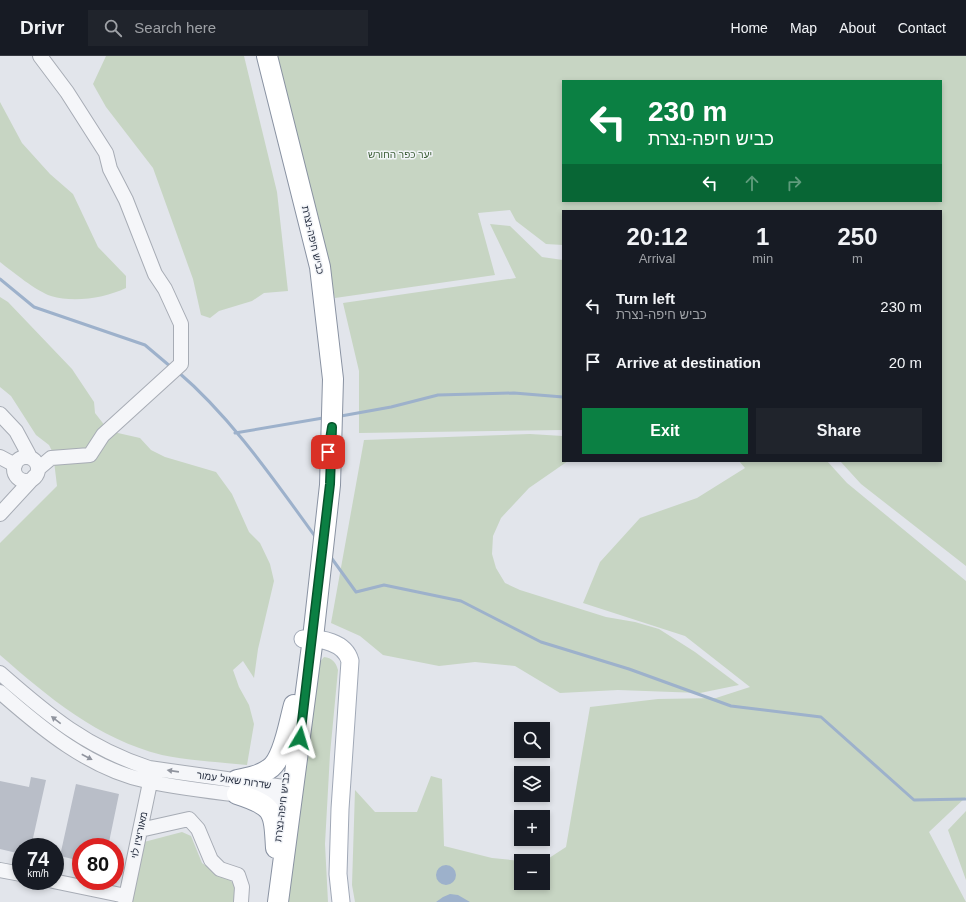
<!DOCTYPE html>
<meta charset="utf-8">
<style>
body{margin:0;font-family:Helvetica,Heebo,sans-serif;background:#20242c;color:#f1f3f6;height:100vh;display:flex;flex-direction:column;font-size:15px;white-space:nowrap}
*{box-sizing:border-box;margin:0}
p{font-size:13px;color:#9ea1a6}
.icon{flex:none;width:22px;height:22px;fill:none;stroke:currentColor;stroke-width:2;stroke-linecap:round;stroke-linejoin:round}
.map{position:relative;flex:1;overflow:hidden}
.sheet{position:absolute;left:562px;top:154px;width:380px;height:252px;display:flex;flex-direction:column;background:#171b24;border-radius:0px;box-shadow:0 2px 6px #0003}
.sheet>*{flex:none}
.banner{position:absolute;left:562px;top:24px;width:380px;height:122px;border-radius:0px;box-shadow:0 2px 6px #0003;background:#0b8043;color:#fff;overflow:hidden}
.tools{position:absolute;left:514px;top:666px;display:grid;gap:8px}
.tools a{display:grid;place-items:center;width:36px;height:36px;border-radius:0px;background:#171b24;box-shadow:0 2px 6px #0003;font-size:20px}
.speed{position:absolute;left:12px;top:782px;display:flex;gap:8px;font-size:20px;font-weight:700;text-align:center}
.speed>*{display:grid;place-content:center;width:52px;height:52px;border-radius:50%;background:#171b24;box-shadow:0 2px 6px #0003;line-height:1}
.speed small{font-size:10px;font-weight:400}
.speed .limit{border:6px solid #d22;background:#fff;color:#111}
.pin{position:absolute;display:grid;place-items:center;width:34px;height:34px;color:#fff;margin:-17px;border-radius:8px;box-shadow:0 2px 6px #0006}
.me{position:absolute;width:44px;margin:-22px;rotate:7deg;stroke-linejoin:round;filter:drop-shadow(0 0 3px #0008)}
.turn{display:flex;align-items:center;gap:14px;height:84px;padding:0 20px;font-size:18px}
.turn .icon{width:52px;height:52px;stroke-width:2.5}
.turn b{display:block;font-size:28px;line-height:34px}
.lanes{display:flex;align-items:center;height:38px;padding:0 20px;background:#0003;justify-content:center;gap:20px;direction:ltr}
.lanes .off{opacity:.35}
.eta{display:flex;justify-content:space-evenly;align-items:center;height:68px;text-align:center}
.eta b{font-size:24px;font-weight:700;line-height:28px}
.cta{display:flex;gap:8px;margin-top:auto;padding:8px 20px}
.cta a{flex:1;height:46px;border-radius:0px;background:#0b8043;color:#fff;font-size:16px;font-weight:700;line-height:46px;text-align:center}
.cta a+a{background:#20242c;color:#f1f3f6}
ul{padding:0;list-style:none}
li{display:flex;align-items:center;gap:12px;height:56px;padding:0 20px}
li div{flex:1}
li b{display:block;font-size:15px}
li em{font-style:normal}
header{display:flex;align-items:center;gap:24px;box-sizing:border-box;height:56px;padding:0 20px;background:#171b24;border-bottom:1px solid #363941}
header strong{font-size:19px}
nav{display:flex;gap:22px;margin-inline-start:auto;font-size:14px}
.search{width:280px;height:36px;background:#20242c;display:flex;align-items:center;gap:10px;box-sizing:border-box;padding:0 14px;border-radius:0px;color:#9ea1a6;font-size:15px}
.map>svg:first-child{display:block}
.green{fill:#c7d5c3;fill-rule:evenodd}
.water{fill:#9db1cb}
.lines{fill:none;stroke-linecap:round;stroke-linejoin:round}
.stream{stroke:#9db1cb;stroke-width:3}
.building{fill:#b9bec8}
.minor-casing{stroke:#a7acb5;stroke-width:16}
.major-casing{stroke:#a1a9b7;stroke-width:19}
.highway-casing{stroke:#8992a2;stroke-width:22}
.minor{stroke:#f5f6f9;stroke-width:14}
.major{stroke:#fff;stroke-width:17}
.highway{stroke:#fff;stroke-width:20}
.oneway{fill:#90949e}
.route-casing{stroke:#07532c;stroke-width:10}
.route{stroke:#0b8043;stroke-width:7}
.labels{text-anchor:middle;dominant-baseline:central;stroke-width:3;stroke-linejoin:round;paint-order:stroke}
.park-label{font-size:10px;fill:#3d5f37;stroke:#f2f4f8}
.street-label{font-size:10px;fill:#2a3243;stroke:#f2f4f8}
</style>
<header>
<strong>Drivr</strong>
<div class="search"><svg class="icon" aria-label="search" viewBox="0 0 24 24"><circle cx="10" cy="10" r="6"/><path d="M15 15l6 6"/></svg>Search here</div>
<nav><a>Home</a><a>Map</a><a>About</a><a>Contact</a></nav>
</header>
<div class="map">
<svg width="966" height="846" viewBox="0 0 966 846">
<rect width="100%" height="100%" fill="#e2e5eb"/>
<path class="green" d="M 106,0 L 244,0 L 277,136 L 288,235 L 264,237 L 252,245 L 219,255 L 210,262 L 201,259 L 193,223 L 153,112 L 106,51 L 93,28 Z
M 275,0 L 966,0 L 966,510 L 861,428 L 840,405 L 941,405 L 941,155 L 563,155 L 563,189 L 546,188 L 516,165 L 510,154 L 478,157 L 495,219 L 335,242 ZM 563,25 L 941,25 L 941,145 L 563,145 Z
M 0,46 L 22,87 L 50,118 L 73,138 L 98,191 L 126,220 L 126,232 C 105,242 74,247 51,240 C 36,235 13,216 0,206 Z
M 490,168 L 510,170 L 542,201 L 563,204 L 563,374 L 359,377 L 359,315 L 343,247 L 516,222 Z
M 0,241 L 8,246 L 72,313 L 94,346 L 95,357 L 109,375 L 140,382 L 151,394 L 165,401 L 216,416 L 232,438 L 249,476 L 260,487 L 270,508 L 274,525 L 258,593 L 254,622 L 243,605 L 233,614 L 239,631 L 249,649 L 254,668 L 247,709 C 219,706 190,705 162,699 C 98,683 48,641 0,599 L 0,487 L 57,430 L 53,397 L 49,389 L 36,379 L 11,340 L 0,331 Z
M 530,378 L 563,380 L 563,405 L 568,405 L 529,432 L 501,462 L 493,480 L 492,498 L 496,512 L 505,527 L 520,534 L 606,561 L 635,566 L 659,573 L 695,596 L 739,629 L 700,637 L 618,634 L 560,637 L 515,610 L 475,606 L 439,610 L 383,599 L 360,580 L 331,567 L 364,384 Z
M 739,405 L 827,405 L 847,427 L 966,525 L 966,741 L 929,776 L 966,846 L 355,846 L 352,829 L 355,734 L 375,756 L 417,756 L 431,720 L 442,723 L 444,790 L 492,802 L 521,805 L 521,827 L 543,827 L 543,806 L 566,791 L 590,651 L 658,643 L 716,642 L 750,631 L 685,580 L 583,547 L 600,506 L 640,462 L 697,442 L 745,412 Z
M 324,601 C 332,602 336,606 338,614 L 330,698 L 325,788 L 328,846 L 288,846 L 319,607 Z
M 966,755 L 966,824 L 948,774 Z
M 182,776 L 191,780 L 202,807 L 217,817 L 229,823 L 238,832 L 236,846 L 132,846 L 144,786 Z"/>
<path class="water" d="M436 819a10 10 0 1 1 20 0a10 10 0 1 1-20 0Z
M 450,838 L 458,839 L 470,846 L 436,846 L 443,841 Z"/>
<g class="lines">
<path class="stream" d="M 0,223 L 34,251 L 145,289 L 171,311
M 177,315 C 232,362 274,424 317,483
M 341,360 L 391,351 L 438,339 L 514,337 L 563,341
M 235,377 L 323,362
M 330,500 L 356,536 L 384,529 L 461,545 L 541,586 L 629,613 L 731,650 L 821,661 L 914,744 L 966,743"/>
</g>
<path class="building" d="M 31,721 L 46,724 L 31,791 L 21,791 L 21,798 L 0,793 L 0,725 L 29,731 Z
M 76,728 L 119,738 L 108,791 L 81,791 L 81,805 L 60,800 Z"/>
<g class="lines">
<g class="minor-casing">
<path id="minor" d="M 0,358 L 16,375 L 30,401
M 0,401 L 15,409
M14 413a12 12 0 1 1 24 0a12 12 0 1 1-24 0Z
M 38,413 L 51,402 L 90,399 L 103,379 L 181,308 L 181,268 L 165,233 L 155,218 L 126,144 L 110,113 L 106,97 L 67,36 L 40,0
M 0,458 L 35,420
M 0,617 C 49,660 86,691 149,712 L 284,731 L 293,738 L 283,744 C 238,738 191,735 147,725 C 90,713 42,673 0,636
M 140,774 L 189,763 L 198,773 L 211,804 L 220,813 L 238,819 L 242,831 L 241,846
M 0,814 L 21,818
M 53,825 L 126,840
M 125,846 L 152,717"/>
</g>
<g class="major-casing">
<path id="major" d="M 303,583 C 321,582 345,586 350,605 L 340,753 L 338,818 L 341,846"/>
</g>
<g class="highway-casing">
<path id="highway" d="M 267,0 L 320,211 L 333,323 L 330,429 L 313,582 L 278,846
M 237,724 C 248,722 259,720 269,713 C 284,704 289,666 294,649
M 237,738 C 274,750 274,754 276,792"/>
</g>
<use href="#minor" class="minor"/>
<use href="#major" class="major"/>
<use href="#highway" class="highway"/>
</g>
<defs><path id="oneway-solid" d="M-6-.8H1V-3.2L6.5 0L1 3.2V.8H-6Z"/></defs>
<g class="oneway">
<use href="#oneway-solid" transform="translate(56 664) rotate(-142)"/>
<use href="#oneway-solid" transform="translate(87 701) rotate(28)"/>
<use href="#oneway-solid" transform="translate(173 715) rotate(-172)"/>
</g>
<g class="lines">
<g class="route-casing">
<path id="route" d="M 300,682 L 330,428 L 332,371 L 328,396"/>
</g>
<use href="#route" class="route"/>
</g>
<g class="labels">
<g class="park-label">
<text x="400" y="98">יער כפר החורש</text>
</g>
<g class="street-label">
<text transform="translate(313 184) rotate(77)">כביש חיפה-נצרת</text>
<text transform="translate(234 724) rotate(8)">שדרות שאול עמור</text>
<text transform="translate(282 751) rotate(-83)">כביש חיפה-נצרת</text>
<text transform="translate(139 779) rotate(-78)">מאוריציו לוי</text>
</g>
</g>
</svg>
<div class="tools">
<a><svg class="icon" aria-label="search" viewBox="0 0 24 24"><circle cx="10" cy="10" r="6"/><path d="M15 15l6 6"/></svg></a>
<a><svg class="icon" aria-label="layers" viewBox="0 0 24 24"><path d="M12 4l9 5-9 5-9-5zM3 14l9 5 9-5"/></svg></a>
<a>+</a>
<a>−</a>
</div>
<div class="speed"><div>74<small>km/h</small></div><div class="limit">80</div></div>
<div class="pin" style="left:328px;top:396px;background:#d93025"><svg class="icon" aria-label="arrive" viewBox="0 0 24 24"><path d="M6 21V4h12l-3 4 3 4H6"/></svg></div>
<svg class="me" style="left:300px;top:682px" viewBox="-20 -20 40 40"><path d="M0-17L14 15 0 8-14 15z" fill="#0b8043" stroke="#fff" stroke-width="4"/></svg>
<div class="banner">
<div class="turn"><svg class="icon" aria-label="left" viewBox="0 0 24 24"><path d="M17 20v-9H6M10 6l-5 5 5 5"/></svg><div><b>230 m</b>כביש חיפה-נצרת</div></div>
<div class="lanes"><svg class="icon" aria-label="left" viewBox="0 0 24 24"><path d="M17 20v-9H6M10 6l-5 5 5 5"/></svg><svg class="icon off" aria-label="ahead" viewBox="0 0 24 24"><path d="M12 20V5M6 11l6-6 6 6"/></svg><svg class="icon off" aria-label="right" viewBox="0 0 24 24"><path d="M7 20v-9h11M14 6l5 5-5 5"/></svg></div>
</div>
<section class="sheet">
<div class="eta">
<div><b>20:12</b><p>Arrival</p></div>
<div><b>1</b><p>min</p></div>
<div><b>250</b><p>m</p></div>
</div>
<ul>
<li><svg class="icon" aria-label="left" viewBox="0 0 24 24"><path d="M17 20v-9H6M10 6l-5 5 5 5"/></svg><div><b>Turn left</b><p>כביש חיפה-נצרת</p></div><em>230 m</em></li>
<li><svg class="icon" aria-label="arrive" viewBox="0 0 24 24"><path d="M6 21V4h12l-3 4 3 4H6"/></svg><div><b>Arrive at destination</b></div><em>20 m</em></li>
</ul>
<div class="cta"><a>Exit</a><a>Share</a></div>
</section>
</div>
